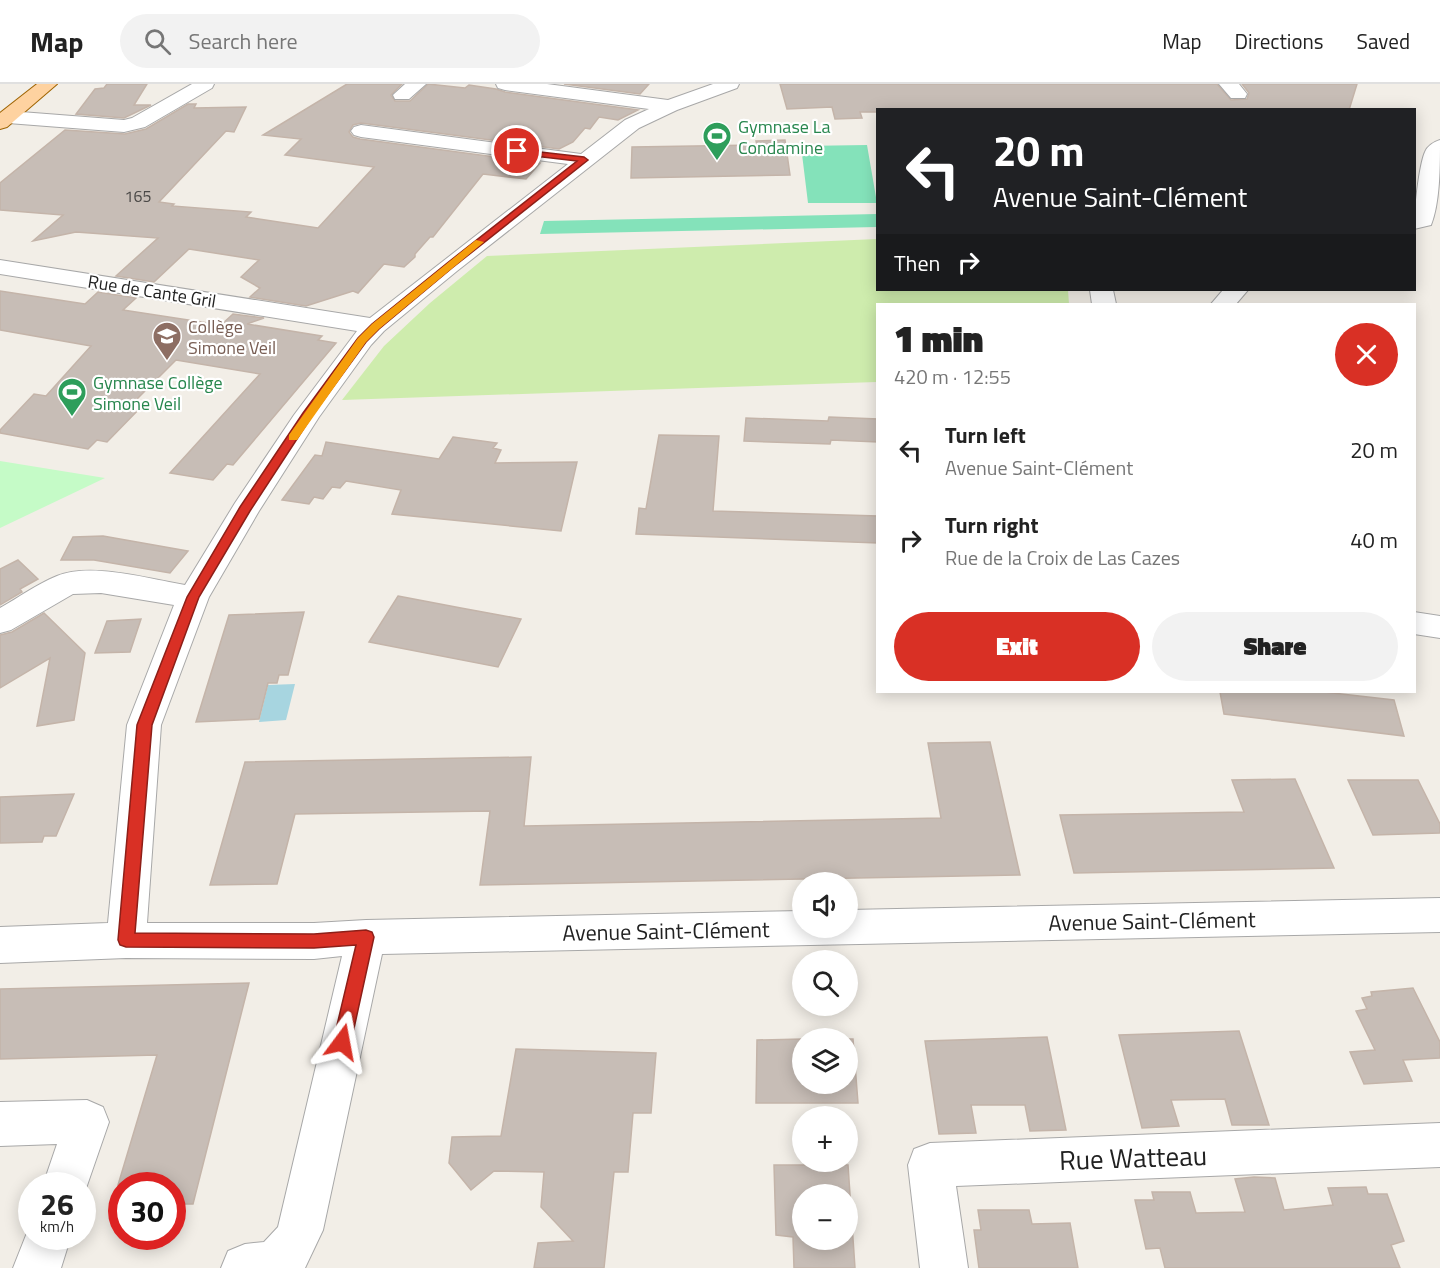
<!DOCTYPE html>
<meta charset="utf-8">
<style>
body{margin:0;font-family:"Titillium Web",sans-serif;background:#f2f2f2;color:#222;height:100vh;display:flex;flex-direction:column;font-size:22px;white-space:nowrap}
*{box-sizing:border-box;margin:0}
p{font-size:20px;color:#767676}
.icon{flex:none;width:33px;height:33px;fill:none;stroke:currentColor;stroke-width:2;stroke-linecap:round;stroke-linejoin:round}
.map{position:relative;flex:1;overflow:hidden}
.sheet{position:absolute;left:876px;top:219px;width:540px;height:390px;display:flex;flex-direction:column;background:#fff;border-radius:0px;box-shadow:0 3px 15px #0003}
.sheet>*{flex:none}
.banner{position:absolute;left:876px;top:24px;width:540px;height:183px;border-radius:0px;box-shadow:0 3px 15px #0003;background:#202124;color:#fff;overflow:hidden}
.tools{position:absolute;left:792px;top:788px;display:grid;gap:12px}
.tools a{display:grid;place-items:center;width:66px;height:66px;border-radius:50%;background:#fff;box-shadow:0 3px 15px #0003;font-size:30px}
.speed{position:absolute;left:18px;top:1088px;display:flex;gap:12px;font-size:30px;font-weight:700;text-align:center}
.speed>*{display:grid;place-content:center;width:78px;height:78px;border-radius:50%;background:#fff;box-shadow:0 3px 15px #0003;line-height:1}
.speed small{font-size:15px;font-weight:400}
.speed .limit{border:9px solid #d22;background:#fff;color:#111}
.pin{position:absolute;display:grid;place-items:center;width:51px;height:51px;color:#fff;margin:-26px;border:3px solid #fff;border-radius:50%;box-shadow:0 2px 6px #0007}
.me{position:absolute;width:66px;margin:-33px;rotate:13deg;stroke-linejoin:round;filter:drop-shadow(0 0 4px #0008)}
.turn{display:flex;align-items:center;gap:21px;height:126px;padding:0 18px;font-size:27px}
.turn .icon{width:78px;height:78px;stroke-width:2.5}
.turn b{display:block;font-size:42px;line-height:51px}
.then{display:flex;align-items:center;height:57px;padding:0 18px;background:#0003;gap:12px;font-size:22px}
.round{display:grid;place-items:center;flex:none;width:63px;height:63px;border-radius:32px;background:#f2f2f2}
.head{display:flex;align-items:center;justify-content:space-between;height:102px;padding:0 18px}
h1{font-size:36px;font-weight:800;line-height:45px}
.primary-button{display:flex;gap:12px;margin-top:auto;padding:12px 18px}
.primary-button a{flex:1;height:69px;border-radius:36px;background:#d93025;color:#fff;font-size:24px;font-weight:800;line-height:69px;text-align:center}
.primary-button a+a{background:#f2f2f2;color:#222}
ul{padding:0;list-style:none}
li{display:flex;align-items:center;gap:18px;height:90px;padding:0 18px}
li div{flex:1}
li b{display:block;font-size:22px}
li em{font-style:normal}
header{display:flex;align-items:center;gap:36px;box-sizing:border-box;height:84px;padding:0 30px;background:#fff;border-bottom:2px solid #e0e0e0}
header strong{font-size:28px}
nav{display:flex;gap:33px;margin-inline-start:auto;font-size:21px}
.search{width:420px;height:54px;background:#f2f2f2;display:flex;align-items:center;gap:15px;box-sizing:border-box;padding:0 21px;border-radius:33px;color:#767676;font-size:22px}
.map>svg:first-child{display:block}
.grass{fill:#ceecad}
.park{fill:#c5fbc7}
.pitch{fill:#84e2ba}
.water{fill:#a7d5e0}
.building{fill:#c7bdb6;stroke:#c4b4a9;stroke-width:1.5;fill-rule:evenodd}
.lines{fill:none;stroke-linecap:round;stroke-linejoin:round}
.minor-casing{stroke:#a8a8a8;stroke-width:2}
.major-casing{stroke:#9e6300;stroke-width:2}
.minor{fill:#fff;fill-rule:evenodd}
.major{fill:#fed2a0;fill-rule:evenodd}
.route{fill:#d93025;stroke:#8d1f18;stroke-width:1.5}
.slow{fill:#f59e0b}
.labels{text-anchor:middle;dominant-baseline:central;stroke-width:4.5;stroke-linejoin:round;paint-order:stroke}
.far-number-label{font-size:16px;fill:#4a4846}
.far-leisure-label{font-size:18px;fill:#27864d;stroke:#fff;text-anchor:start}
.far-street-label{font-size:18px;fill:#212121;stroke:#fff}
.far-education-label{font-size:18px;fill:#785e54;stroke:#fff;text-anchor:start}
.street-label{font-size:22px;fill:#212121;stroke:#fff}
.near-street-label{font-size:27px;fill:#212121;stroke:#fff}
</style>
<header>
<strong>Map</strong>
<div class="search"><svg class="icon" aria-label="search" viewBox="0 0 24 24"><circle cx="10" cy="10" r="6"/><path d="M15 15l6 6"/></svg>Search here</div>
<nav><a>Map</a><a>Directions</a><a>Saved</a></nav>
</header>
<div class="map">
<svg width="1440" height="1184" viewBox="0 0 1440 1184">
<rect width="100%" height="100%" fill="#f2eee7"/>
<path class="grass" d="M 877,155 L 878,206 L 1068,206 L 1069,220 L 878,220 L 877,298 L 342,316 L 384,262 L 430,219 L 487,172 Z"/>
<path class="park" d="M 0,377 L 105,394 L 0,444 Z"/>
<path class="pitch" d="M 867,61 L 877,119 L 808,119 L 801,62 Z
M 877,130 L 877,143 L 540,150 L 544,137 Z"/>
<path class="water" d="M 295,600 L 286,636 L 259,638 L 268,601 Z"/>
<path class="building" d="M 107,0 L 147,0 L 134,21 L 151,21 L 124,34 L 76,30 L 95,5 L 104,4 Z
M 347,0 L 402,0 L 391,11 L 395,17 L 410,17 L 428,0 L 465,4 L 469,1 L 496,5 L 505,8 L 638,26 L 618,36 L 599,33 L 590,45 L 585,44 L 573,58 L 559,65 L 361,39 L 353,41 L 349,48 L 353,53 L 360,55 L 540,79 L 526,95 L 483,90 L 433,153 L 430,153 L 415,170 L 415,173 L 404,183 L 384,180 L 358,209 L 353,207 L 306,222 L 250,213 L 260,204 L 241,193 L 259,176 L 189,165 L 154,198 L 116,192 L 158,154 L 76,148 L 33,157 L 63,131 L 0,126 L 0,99 L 65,46 L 125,50 L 146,45 L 188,20 L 196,20 L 194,24 L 246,23 L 234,48 L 226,47 L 159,118 L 174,120 L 172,122 L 251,128 L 246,133 L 318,144 L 374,83 L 285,71 L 301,55 L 263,51 Z
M 564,0 L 649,0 L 640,10 Z
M 780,0 L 1217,0 L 1231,16 L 1247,15 L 1249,9 L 1242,0 L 1357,0 L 1349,26 L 878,26 L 878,28 L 860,28 L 862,34 L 835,35 L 832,23 L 787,25 Z
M 785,56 L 790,91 L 631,94 L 632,63 L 757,61 L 756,57 Z
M 0,207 L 85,220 L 98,208 L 136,214 L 123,226 L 221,241 L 233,230 L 264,234 L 247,240 L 322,252 L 318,256 L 336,259 L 233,381 L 227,380 L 213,396 L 170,389 L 260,290 L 176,276 L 135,317 L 145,319 L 107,358 L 97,356 L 88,365 L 0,349 L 0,346 L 34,310 L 46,312 L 91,262 L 0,246 Z
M 829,333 L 878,335 L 878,358 L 831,356 L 830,360 L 744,357 L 746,334 L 828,337 Z
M 659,351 L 719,352 L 713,427 L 878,432 L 878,459 L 636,450 L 639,424 L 646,425 Z
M 453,353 L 497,359 L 493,364 L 501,366 L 495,379 L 577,378 L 561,447 L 392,430 L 401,406 L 346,397 L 340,404 L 332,403 L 323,415 L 314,413 L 309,420 L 282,416 L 315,371 L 322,372 L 326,358 L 439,375 Z
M 103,452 L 188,467 L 170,489 L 94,476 L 61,476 L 73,453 Z
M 18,476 L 38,495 L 20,505 L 22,508 L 0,521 L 0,485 Z
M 398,512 L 461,524 L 521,535 L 498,583 L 369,558 Z
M 304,528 L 288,591 L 279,591 L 277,599 L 268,599 L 259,635 L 196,638 L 229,531 Z
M 44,529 L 85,569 L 74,636 L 37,642 L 50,574 L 0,604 L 0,551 L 12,548 Z
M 141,535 L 130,568 L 95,569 L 107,537 Z
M 1220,608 L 1324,608 L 1394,616 L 1404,652 L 1224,630 Z
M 990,658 L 1020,791 L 480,801 L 490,727 L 295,730 L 277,800 L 210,801 L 245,678 L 531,673 L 524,742 L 941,734 L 928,659 Z
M 1295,695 L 1334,784 L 1074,789 L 1060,731 L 1244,728 L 1232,696 Z
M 1348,696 L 1418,696 L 1440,740 L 1440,749 L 1373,751 Z
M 74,710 L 56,752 L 44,752 L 42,758 L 0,759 L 0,713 Z
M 249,899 L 193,1120 L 172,1120 L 172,1101 L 118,1101 L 157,971 L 0,975 L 0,905 Z
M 1413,904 L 1440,958 L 1440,974 L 1403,976 L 1412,997 L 1364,1000 L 1350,968 L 1375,966 L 1356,927 L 1367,925 L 1362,914 L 1372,912 L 1371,908 Z
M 1239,947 L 1269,1041 L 1232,1041 L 1225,1015 L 1171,1016 L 1179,1042 L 1142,1044 L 1119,951 Z
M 1047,953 L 1066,1046 L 1030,1047 L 1025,1021 L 971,1021 L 976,1049 L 939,1050 L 925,957 Z
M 802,955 L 802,999 L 848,999 L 848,955 L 853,955 L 858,1019 L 756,1019 L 757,956 Z
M 516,965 L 656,969 L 651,1029 L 633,1029 L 628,1088 L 614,1088 L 604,1184 L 534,1184 L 538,1159 L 573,1157 L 541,1123 L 544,1088 L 494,1087 L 471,1106 L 449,1079 L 452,1053 L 501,1052 Z
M 774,1081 L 848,1081 L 855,1184 L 794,1184 L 793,1153 L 776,1151 ZM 802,1110 L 848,1110 L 848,1155 L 802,1155 Z
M 1254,1093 L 1275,1094 L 1284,1126 L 1333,1121 L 1328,1104 L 1366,1103 L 1368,1110 L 1387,1110 L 1404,1157 L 1391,1161 L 1400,1184 L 1165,1184 L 1160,1164 L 1146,1165 L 1135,1116 L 1154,1116 L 1152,1108 L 1190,1108 L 1196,1129 L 1245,1128 L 1235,1095 Z
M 978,1126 L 1029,1126 L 1032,1140 L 1070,1139 L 1078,1184 L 979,1184 L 974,1146 L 981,1146 Z"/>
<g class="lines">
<g class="minor-casing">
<path id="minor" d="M 192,0 L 214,0 L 212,4 L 145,43 L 124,48 L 8,39 L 0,35 L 1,29 L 8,27 L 124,36 L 132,34 Z
M 405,0 L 426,0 L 409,15 L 395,15 L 393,11 Z
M 496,0 L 547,0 L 668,16 L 713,0 L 739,0 L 737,4 L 677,26 L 639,44 L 457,187 L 384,247 L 371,261 L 319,333 L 259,427 L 209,513 L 161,641 L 147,839 L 314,839 L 366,836 L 802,827 L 802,843 L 848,843 L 848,826 L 1440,814 L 1440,848 L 382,870 L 323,1146 L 305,1184 L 221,1184 L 228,1167 L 245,1160 L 264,1158 L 278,1143 L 342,872 L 314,875 L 126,874 L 0,879 L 0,843 L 108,839 L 127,641 L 174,521 L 101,509 L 73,510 L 11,546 L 0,549 L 0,524 C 18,514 37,500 57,492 C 91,478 149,495 185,501 L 235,419 L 294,331 L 357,247 L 0,190 L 0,176 L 370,234 L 568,80 L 361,53 L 354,51 L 351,47 L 354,43 L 361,41 L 581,70 L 625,36 L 649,25 L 505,6 L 498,4 Z
M 1219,0 L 1239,0 L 1247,10 L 1245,14 L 1231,14 Z
M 1440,56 C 1440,82 1440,119 1431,141 L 1414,145 C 1414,130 1419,81 1425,68 C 1428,61 1434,58 1440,56 Z
M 1090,206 L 1113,206 L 1116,220 L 1092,220 Z
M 1223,206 L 1248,206 L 1236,220 L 1211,220 Z
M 1414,528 L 1440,532 L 1440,554 L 1414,550 Z
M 87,1016 L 103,1023 L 109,1038 L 82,1116 L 82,1101 L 43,1101 L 57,1060 L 0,1062 L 0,1018 Z
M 1440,1039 L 1440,1083 L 956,1102 L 968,1184 L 920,1184 L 908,1081 L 914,1065 L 930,1059 Z
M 32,1136 L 32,1152 L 71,1152 L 61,1184 L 13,1184 Z"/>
</g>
<g class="major-casing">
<path id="major" d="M 37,0 L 57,0 L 7,43 L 0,45 L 0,29 Z"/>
</g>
<use href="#minor" class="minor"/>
<use href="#major" class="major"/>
</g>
<path class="route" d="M 514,65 L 584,73 L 588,76 L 452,184 L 379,245 L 366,258 L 312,332 L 250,427 L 199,513 L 152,641 L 135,849 L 314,850 L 366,846 L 372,848 L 374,853 L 351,958 L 348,964 L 342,967 L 336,964 L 333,958 L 356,861 L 314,864 L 126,863 L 120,861 L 118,856 L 137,641 L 187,513 L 240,423 L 303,329 L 358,254 L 372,240 L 446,180 L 577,77 L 517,70 L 514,69 Z"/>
<path class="slow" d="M 476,156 L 484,158 L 379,245 L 366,258 L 297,356 L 289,356 L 289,351 L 358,254 L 372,240 Z"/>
<defs>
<g id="stadium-pin" transform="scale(1.5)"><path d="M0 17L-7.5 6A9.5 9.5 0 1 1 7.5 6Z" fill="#2e9e5b" stroke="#fff"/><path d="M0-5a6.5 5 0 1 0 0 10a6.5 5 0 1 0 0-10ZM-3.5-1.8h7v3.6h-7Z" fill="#fff"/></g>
<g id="school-pin" transform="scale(1.5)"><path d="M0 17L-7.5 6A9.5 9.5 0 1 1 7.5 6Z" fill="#8d6e63" stroke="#fff"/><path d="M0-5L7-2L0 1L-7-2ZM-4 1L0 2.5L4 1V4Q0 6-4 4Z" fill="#fff"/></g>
</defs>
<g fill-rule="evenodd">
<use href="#stadium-pin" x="717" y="52"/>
<use href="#school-pin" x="167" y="252"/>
<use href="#stadium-pin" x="72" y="308"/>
</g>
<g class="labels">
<g class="far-number-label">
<text x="138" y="112">165</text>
</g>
<g class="far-leisure-label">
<text x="738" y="42">Gymnase La<tspan x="738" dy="21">Condamine</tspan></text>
<text x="93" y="298">Gymnase Collège<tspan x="93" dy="21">Simone Veil</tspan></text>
</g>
<g class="far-street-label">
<text transform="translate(152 207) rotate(9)">Rue de Cante Gril</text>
</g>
<g class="far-education-label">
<text x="188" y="242">Collège<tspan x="188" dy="21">Simone Veil</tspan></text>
</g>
<g class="street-label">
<text transform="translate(1152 837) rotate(-1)">Avenue Saint-Clément</text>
<text transform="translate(666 847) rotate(-1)">Avenue Saint-Clément</text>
</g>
<g class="near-street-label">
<text transform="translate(1133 1073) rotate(-2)">Rue Watteau</text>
</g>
</g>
</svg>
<div class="tools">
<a><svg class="icon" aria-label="sound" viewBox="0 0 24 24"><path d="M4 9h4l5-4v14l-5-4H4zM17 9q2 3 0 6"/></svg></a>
<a><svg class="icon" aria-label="search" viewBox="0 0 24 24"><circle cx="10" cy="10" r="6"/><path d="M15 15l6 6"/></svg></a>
<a><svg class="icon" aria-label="layers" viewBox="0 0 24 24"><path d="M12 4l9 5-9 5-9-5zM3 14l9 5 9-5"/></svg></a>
<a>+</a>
<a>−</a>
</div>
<div class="speed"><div>26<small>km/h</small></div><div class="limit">30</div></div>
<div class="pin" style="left:517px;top:67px;background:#d93025"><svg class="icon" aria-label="arrive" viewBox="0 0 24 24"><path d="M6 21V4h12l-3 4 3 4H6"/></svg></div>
<svg class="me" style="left:342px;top:958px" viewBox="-20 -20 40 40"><path d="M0-17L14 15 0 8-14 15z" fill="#d93025" stroke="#fff" stroke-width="4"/></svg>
<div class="banner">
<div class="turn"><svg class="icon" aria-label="left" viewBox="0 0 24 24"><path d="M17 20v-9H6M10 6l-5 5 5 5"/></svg><div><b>20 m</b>Avenue Saint-Clément</div></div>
<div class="then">Then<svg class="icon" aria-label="right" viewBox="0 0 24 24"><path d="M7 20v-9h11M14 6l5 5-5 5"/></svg></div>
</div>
<section class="sheet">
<div class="head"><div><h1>1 min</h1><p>420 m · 12:55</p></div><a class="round" style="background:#d93025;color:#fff"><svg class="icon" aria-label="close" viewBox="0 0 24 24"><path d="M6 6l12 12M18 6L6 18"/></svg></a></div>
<ul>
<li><svg class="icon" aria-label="left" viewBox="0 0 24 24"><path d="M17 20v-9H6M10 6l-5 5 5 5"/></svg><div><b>Turn left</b><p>Avenue Saint-Clément</p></div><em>20 m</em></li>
<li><svg class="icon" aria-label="right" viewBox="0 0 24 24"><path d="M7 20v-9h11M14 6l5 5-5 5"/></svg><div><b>Turn right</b><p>Rue de la Croix de Las Cazes</p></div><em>40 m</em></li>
</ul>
<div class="primary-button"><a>Exit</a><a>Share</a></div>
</section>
</div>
